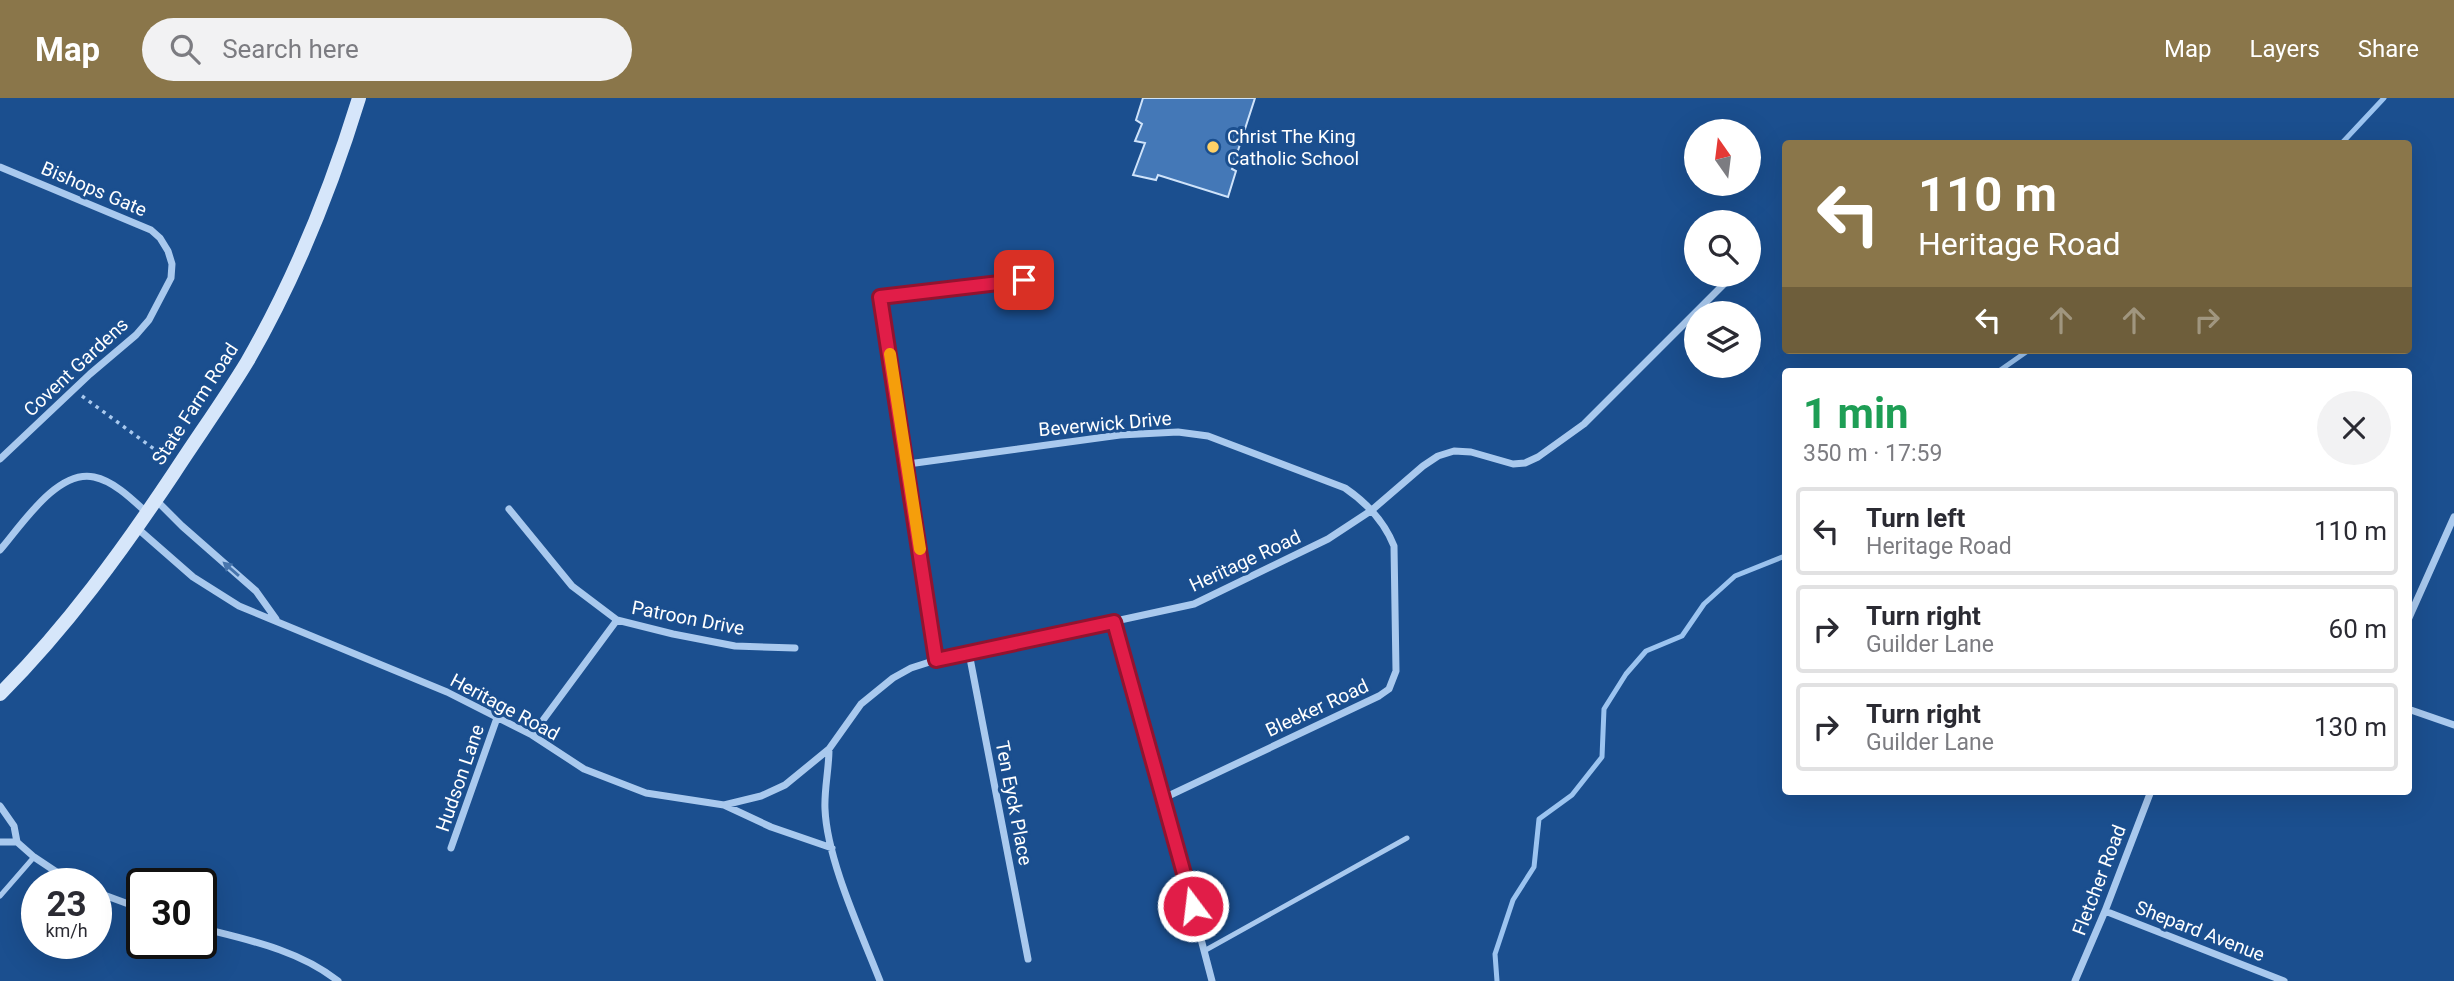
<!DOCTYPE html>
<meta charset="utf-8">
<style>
body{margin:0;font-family:Roboto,sans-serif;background:#f2f2f3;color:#2b2b33;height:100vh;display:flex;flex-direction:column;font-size:26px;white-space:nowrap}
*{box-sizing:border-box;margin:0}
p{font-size:23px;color:#7c7c81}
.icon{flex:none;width:38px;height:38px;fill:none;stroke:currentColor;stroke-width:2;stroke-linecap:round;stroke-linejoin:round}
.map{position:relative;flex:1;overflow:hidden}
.sheet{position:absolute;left:1782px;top:270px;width:630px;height:427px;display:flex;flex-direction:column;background:#fff;border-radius:7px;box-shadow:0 7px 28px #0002}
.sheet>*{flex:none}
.hud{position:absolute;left:1782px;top:42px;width:630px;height:214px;border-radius:7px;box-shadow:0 7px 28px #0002;background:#8a764a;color:#fff;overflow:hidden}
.needle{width:46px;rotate:346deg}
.fabs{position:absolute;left:1684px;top:21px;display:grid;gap:14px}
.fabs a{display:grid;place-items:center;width:77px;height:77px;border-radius:50%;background:#fff;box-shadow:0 7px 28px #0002;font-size:35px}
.speed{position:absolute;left:21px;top:770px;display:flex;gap:14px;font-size:35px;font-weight:700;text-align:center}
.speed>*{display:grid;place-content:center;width:91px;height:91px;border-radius:50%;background:#fff;box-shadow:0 7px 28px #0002;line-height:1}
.speed small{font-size:18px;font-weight:400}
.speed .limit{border:4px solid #111;border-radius:10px;background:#fff;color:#111}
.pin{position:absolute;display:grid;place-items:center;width:60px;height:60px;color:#fff;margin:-30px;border-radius:14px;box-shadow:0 4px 10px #0006}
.me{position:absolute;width:77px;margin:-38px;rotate:345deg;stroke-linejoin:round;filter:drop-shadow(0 0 5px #0008)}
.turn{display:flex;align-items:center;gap:24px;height:147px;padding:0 21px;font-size:32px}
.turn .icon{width:91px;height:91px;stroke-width:2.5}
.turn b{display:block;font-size:49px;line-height:60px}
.lanes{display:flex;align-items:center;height:66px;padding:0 21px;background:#0003;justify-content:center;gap:35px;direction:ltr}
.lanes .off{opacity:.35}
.round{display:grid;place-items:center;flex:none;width:74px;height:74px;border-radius:37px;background:#f2f2f3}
.headline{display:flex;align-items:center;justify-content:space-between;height:119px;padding:0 21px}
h1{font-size:42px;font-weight:700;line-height:52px;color:#1e9e55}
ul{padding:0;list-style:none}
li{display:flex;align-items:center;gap:21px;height:88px;margin:0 14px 10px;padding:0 7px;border:4px solid #e1e1e2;border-radius:7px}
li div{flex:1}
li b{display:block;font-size:26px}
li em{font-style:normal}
header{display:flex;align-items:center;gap:42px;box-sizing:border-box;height:98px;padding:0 35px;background:#8a764a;color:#fff}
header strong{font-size:33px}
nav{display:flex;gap:38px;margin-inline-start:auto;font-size:24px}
.search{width:490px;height:63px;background:#f2f2f3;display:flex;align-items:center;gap:18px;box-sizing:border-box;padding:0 24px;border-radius:38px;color:#7c7c81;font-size:26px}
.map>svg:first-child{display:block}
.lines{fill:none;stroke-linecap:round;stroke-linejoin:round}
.stream{stroke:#9cc4f0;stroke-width:5}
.building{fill:#4478b7;stroke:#cfe3fa;stroke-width:2}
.path{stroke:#a9c9ee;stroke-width:3.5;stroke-dasharray:3.5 5;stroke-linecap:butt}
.service{stroke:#a9c9ee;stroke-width:5}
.minor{stroke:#a9c9ee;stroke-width:7}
.secondary{stroke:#d6e6fa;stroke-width:14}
.oneway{fill:#4674ac}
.route-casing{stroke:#92132f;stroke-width:18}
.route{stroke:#e11d48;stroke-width:12}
.slow{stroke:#f59e0b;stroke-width:12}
.poi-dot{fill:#ffd166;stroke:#1b4f8f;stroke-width:2.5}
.labels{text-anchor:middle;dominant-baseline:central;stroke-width:6;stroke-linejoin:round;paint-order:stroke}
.poi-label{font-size:19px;fill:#fff;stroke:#1b4f8f;text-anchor:start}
.street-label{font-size:19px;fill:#fff;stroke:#1b4f8f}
</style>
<header>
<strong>Map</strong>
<div class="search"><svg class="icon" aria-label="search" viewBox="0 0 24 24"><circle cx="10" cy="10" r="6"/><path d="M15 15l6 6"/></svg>Search here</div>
<nav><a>Map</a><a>Layers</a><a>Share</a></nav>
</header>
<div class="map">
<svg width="2454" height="883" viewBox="0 0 2454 883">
<rect width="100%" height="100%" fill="#1b4f8f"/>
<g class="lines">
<path class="stream" d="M 2341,46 L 2384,0
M 1999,273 L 2029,252
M 1497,883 L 1495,856 L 1513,802 L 1534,769 L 1539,721 L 1572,697 L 1602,659 L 1604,611 L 1626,576 L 1646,553 L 1682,538 L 1704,506 L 1735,478 L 1785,458"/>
</g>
<path class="building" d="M 1143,0 L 1255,0 L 1232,71 L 1236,73 L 1228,99 L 1158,77 L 1156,82 L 1133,77 L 1145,45 L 1135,43 L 1142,26 L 1136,22 Z"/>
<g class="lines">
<path class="path" d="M 82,298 L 154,351"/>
<path class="service" d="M 0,798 L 34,759
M 1204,853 L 1407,740"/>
<path class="minor" d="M 0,69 L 151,132 L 160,140 L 168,153 L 172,166 L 171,180 L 149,222 L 136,237 L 90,276 L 0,361
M 1748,161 L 1751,159
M 908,366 L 1120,337 L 1178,334 L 1208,338 L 1345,390 C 1367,405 1384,423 1394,448 L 1396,573 L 1389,591 L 1379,598 L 1164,700
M 156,402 L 182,428 L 256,493 L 276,521
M 509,411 L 572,488 L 617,522 L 673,536 L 735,548 L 795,550
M 137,430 L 193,479 L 239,508 L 447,594 L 532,637 L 584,671 L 646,695 L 724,707 L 771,729 L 832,750
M 0,452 C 21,428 57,371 94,379 C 114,383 133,402 147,415
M 2408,522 L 2454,419
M 1114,524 L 1164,700 L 1212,883
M 969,555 L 1028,861
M 936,562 L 880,199 L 1024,182
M 2408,611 L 2454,627
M 532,637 L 617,522
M 829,651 C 829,671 824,692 825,711 C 827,762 861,834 880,883
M 724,707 L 761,698 L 785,687 L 829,651 L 861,606 L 893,580 L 911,570 L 936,562 L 1194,506 L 1328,441 L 1372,412 L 1423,368 L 1438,358 L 1454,353 L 1471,354 L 1513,366 L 1525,365 L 1538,359 L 1584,326 L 1733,177
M 0,708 L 14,728 L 17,744 L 34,759 L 67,781 L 77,786
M 0,744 L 17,744
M 451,750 L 497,620
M 96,794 L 142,811
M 2105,813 L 2284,883
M 201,830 C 249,842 299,852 338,883
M 2075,883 L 2105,813 L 2151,693"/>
<path class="secondary" d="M 0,596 C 66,530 122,453 174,375 C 198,338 224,302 247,264 C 295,181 331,91 359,0"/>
</g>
<defs><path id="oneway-solid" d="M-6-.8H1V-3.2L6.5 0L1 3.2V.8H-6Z" transform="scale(1.75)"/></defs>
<use class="oneway" href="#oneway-solid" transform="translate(231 471) rotate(-139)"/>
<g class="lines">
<g class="route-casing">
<path id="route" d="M 1024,182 L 880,199 L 936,562 L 1114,524 L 1193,808"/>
</g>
<use href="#route" class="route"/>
<path class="slow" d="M 890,256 L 920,451"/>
</g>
<circle class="poi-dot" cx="1213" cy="49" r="7"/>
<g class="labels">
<g class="poi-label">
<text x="1227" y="38">Christ The King<tspan x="1227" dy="22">Catholic School</tspan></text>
</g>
<g class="street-label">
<text transform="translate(94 91) rotate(23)">Bishops Gate</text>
<text transform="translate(76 269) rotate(-43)">Covent Gardens</text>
<text transform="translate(195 306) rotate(-57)">State Farm Road</text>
<text transform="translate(1105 326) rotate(-5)">Beverwick Drive</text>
<text transform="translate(1245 463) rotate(-25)">Heritage Road</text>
<text transform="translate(688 520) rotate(11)">Patroon Drive</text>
<text transform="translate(505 609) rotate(28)">Heritage Road</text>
<text transform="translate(1317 610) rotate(-25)">Bleeker Road</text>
<text transform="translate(460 680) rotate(-71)">Hudson Lane</text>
<text transform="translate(1014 705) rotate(79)">Ten Eyck Place</text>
<text transform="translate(2099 782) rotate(-69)">Fletcher Road</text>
<text transform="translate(2200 833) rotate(21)">Shepard Avenue</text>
</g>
</g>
</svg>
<div class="fabs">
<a><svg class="needle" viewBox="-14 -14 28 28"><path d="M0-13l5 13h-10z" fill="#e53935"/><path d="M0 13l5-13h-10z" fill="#7c7c81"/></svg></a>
<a><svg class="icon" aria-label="search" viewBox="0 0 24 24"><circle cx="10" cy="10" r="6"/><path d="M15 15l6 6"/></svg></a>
<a><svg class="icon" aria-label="layers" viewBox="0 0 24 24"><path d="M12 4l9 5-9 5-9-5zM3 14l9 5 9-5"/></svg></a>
</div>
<div class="speed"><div>23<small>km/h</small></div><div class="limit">30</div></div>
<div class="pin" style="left:1024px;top:182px;background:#d93025"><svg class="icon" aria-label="arrive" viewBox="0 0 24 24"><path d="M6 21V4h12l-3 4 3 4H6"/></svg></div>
<svg class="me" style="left:1193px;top:808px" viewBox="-20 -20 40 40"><circle r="17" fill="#e11d48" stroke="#fff" stroke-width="3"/><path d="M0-11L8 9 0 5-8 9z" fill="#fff"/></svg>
<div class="hud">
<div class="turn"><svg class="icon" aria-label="left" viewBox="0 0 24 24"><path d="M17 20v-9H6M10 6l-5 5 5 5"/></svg><div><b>110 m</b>Heritage Road</div></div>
<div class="lanes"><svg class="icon" aria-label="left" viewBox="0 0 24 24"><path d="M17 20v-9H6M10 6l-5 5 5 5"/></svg><svg class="icon off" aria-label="ahead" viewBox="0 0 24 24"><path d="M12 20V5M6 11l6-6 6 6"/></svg><svg class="icon off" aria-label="ahead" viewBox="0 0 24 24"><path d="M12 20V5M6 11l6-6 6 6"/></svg><svg class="icon off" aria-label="right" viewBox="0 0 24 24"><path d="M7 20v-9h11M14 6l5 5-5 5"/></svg></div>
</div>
<section class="sheet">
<div class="headline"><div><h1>1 min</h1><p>350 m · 17:59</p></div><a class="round"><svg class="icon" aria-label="close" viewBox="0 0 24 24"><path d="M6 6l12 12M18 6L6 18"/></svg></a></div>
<ul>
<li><svg class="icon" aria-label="left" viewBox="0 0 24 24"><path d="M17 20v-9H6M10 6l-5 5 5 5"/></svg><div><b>Turn left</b><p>Heritage Road</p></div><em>110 m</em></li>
<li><svg class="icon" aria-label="right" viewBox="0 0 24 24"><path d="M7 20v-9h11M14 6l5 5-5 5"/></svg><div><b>Turn right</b><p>Guilder Lane</p></div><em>60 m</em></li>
<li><svg class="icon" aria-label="right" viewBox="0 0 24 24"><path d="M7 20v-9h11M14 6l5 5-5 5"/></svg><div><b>Turn right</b><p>Guilder Lane</p></div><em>130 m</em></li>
</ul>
</section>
</div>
